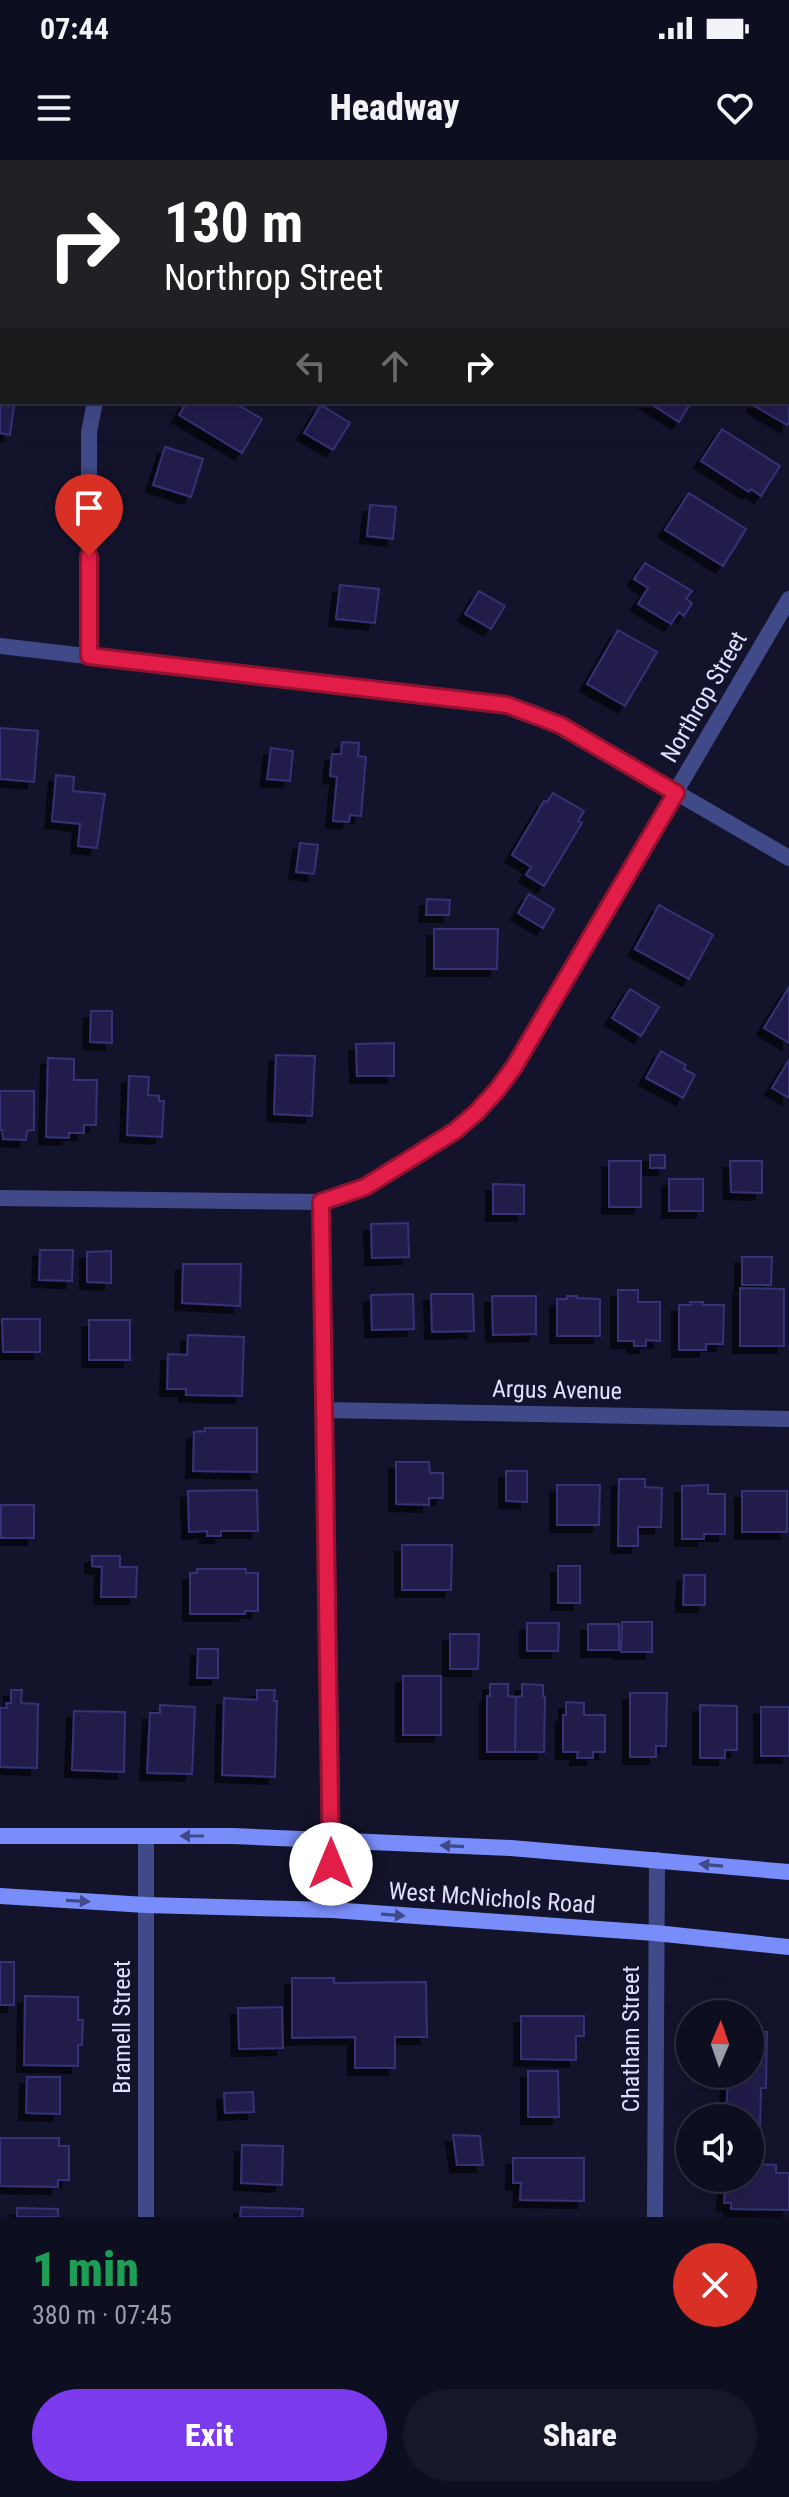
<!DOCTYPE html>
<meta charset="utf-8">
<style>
body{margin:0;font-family:"Roboto Condensed",sans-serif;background:#17172a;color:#f1f3f6;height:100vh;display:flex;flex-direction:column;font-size:30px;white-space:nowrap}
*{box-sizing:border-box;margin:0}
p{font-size:26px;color:#9b9ca5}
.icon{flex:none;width:44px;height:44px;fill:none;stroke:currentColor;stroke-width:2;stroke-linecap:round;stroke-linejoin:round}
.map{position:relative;height:2057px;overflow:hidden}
.drawer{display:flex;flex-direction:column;background:#0e0e21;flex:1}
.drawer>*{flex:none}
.hud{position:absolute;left:0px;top:0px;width:790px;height:244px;box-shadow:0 8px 32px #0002,0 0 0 2px #2e2e3f;background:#202124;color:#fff;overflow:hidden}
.needle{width:52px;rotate:2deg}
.tools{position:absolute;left:676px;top:1840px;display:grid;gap:16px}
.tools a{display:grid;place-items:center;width:88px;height:88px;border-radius:50%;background:#0e0e21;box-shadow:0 8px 32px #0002,0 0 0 2px #2e2e3f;font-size:40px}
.pin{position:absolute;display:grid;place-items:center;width:68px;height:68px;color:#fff;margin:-82px -34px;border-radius:50% 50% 50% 0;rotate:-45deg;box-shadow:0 0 8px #0007}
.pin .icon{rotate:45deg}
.me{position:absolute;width:88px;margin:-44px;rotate:0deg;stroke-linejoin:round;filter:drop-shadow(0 0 6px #0008)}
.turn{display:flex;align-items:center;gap:28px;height:168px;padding:0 32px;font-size:36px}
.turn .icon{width:104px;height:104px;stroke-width:2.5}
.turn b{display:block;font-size:56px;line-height:68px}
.lanes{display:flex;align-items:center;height:76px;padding:0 32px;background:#0003;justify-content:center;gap:40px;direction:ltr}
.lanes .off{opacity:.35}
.round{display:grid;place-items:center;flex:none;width:84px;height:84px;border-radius:42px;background:#17172a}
.headline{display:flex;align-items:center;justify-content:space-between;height:136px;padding:0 32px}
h1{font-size:48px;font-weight:800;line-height:60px;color:#1e9e55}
.action{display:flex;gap:16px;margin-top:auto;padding:16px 32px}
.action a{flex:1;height:92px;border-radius:48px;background:#7c3aed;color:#fff;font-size:32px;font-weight:800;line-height:92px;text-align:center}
.action a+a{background:#17172a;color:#f1f3f6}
.status{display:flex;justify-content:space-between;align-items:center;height:56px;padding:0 40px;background:#0e0e21;direction:ltr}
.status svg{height:22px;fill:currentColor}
header{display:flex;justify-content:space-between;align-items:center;height:104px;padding:0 32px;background:#0e0e21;font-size:36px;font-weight:800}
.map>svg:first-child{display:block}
.building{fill:#211f4c;stroke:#343277;stroke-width:2;filter:url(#shadow)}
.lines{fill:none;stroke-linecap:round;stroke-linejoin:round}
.minor{stroke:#404a88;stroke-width:16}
.secondary{stroke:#798dfa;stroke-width:16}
.oneway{fill:#414a89}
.route-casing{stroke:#92132f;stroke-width:20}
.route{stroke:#e11d48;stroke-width:14}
.labels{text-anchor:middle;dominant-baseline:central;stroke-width:6;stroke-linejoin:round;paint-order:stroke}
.street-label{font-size:24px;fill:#dee0fe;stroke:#13132c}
</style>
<div class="status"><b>07:44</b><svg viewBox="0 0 49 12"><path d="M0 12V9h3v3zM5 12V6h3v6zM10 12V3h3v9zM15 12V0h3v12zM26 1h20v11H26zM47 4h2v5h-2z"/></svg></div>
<header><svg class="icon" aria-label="menu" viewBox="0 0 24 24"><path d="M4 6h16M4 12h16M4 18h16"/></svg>Headway<svg class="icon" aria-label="heart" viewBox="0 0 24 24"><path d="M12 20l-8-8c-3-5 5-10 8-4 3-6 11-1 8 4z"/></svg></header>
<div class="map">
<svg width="789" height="2057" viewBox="0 0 789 2057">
<defs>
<filter id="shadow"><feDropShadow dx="-7" dy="7" stdDeviation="0" flood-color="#0009"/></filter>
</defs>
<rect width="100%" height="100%" fill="#13132c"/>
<path class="building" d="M 788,205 L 789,262 L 787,265 L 753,245 L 755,242 L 788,242 Z
M 187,242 L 233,242 L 262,259 L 242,293 L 179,255 Z
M 648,242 L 691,242 L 679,262 Z
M 0,243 L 14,245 L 10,275 L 0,273 Z
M 321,245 L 350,263 L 333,290 L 304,273 Z
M 722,269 L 780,306 L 761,336 L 751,329 L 749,332 L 701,301 Z
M 165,287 L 203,299 L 191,337 L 153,325 Z
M 689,333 L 746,369 L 723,406 L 665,370 Z
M 370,345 L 396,347 L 393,379 L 367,376 Z
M 645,403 L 692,431 L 686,439 L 692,443 L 684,456 L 679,452 L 671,464 L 638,444 L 648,428 L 634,419 Z
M 340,425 L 379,429 L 375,463 L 336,459 Z
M 479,431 L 505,446 L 491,469 L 465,454 Z
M 618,470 L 657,492 L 625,546 L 587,524 Z
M 0,568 L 38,571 L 34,622 L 0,619 Z
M 342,582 L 359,583 L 358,596 L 366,597 L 361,656 L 350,655 L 349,662 L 333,661 L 337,617 L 330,616 L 332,594 L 341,594 Z
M 271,588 L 293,591 L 290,621 L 267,619 Z
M 56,615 L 74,617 L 73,631 L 105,634 L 97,688 L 78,686 L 80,664 L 52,661 Z
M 553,633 L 584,651 L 578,661 L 582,663 L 544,726 L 526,715 L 531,707 L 512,695 L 544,641 L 547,642 Z
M 300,683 L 318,685 L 314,714 L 296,712 Z
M 529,734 L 554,749 L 543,768 L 518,753 Z
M 427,739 L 450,740 L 449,755 L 426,755 Z
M 659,745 L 713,775 L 689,819 L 635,789 Z
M 434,769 L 498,769 L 497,809 L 434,809 Z
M 789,827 L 789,883 L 764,868 Z
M 630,829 L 659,847 L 641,876 L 612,858 Z
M 91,851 L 112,851 L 112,883 L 90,882 Z
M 394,883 L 394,916 L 357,916 L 356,884 Z
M 661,891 L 686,905 L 684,909 L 695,915 L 683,938 L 646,918 Z
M 276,895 L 315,896 L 312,956 L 274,954 Z
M 48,898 L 74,899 L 74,920 L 97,920 L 96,965 L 84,965 L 84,973 L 69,973 L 69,978 L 46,977 Z
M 789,900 L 789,938 L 772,928 Z
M 129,916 L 149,917 L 148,935 L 159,936 L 159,941 L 164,941 L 162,977 L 127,975 Z
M 0,931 L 34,931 L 34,970 L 27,971 L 26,980 L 3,979 L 2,970 L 0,970 Z
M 650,995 L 665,995 L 665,1008 L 650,1008 Z
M 609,1001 L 641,1001 L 641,1047 L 609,1047 Z
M 730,1001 L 762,1001 L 762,1033 L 731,1032 Z
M 669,1019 L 703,1019 L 703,1051 L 669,1051 Z
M 493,1024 L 524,1025 L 524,1054 L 493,1054 Z
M 408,1063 L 409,1097 L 372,1098 L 371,1064 Z
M 40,1090 L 73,1090 L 72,1121 L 39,1120 Z
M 111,1091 L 111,1123 L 87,1122 L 87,1092 Z
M 742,1097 L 772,1097 L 771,1125 L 742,1125 Z
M 183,1104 L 241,1104 L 240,1146 L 182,1143 Z
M 740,1128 L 784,1129 L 784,1186 L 740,1186 Z
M 618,1130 L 638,1130 L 638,1142 L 660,1142 L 660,1181 L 646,1180 L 646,1186 L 634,1186 L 634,1181 L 618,1181 Z
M 413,1134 L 414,1169 L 372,1170 L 371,1135 Z
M 431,1134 L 473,1134 L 474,1171 L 432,1172 Z
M 492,1136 L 536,1136 L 536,1174 L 493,1175 Z
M 567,1136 L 577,1136 L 577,1138 L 600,1139 L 600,1176 L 557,1176 L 557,1139 L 567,1139 Z
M 690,1142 L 703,1142 L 703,1145 L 724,1145 L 723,1184 L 706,1184 L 706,1190 L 679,1190 L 679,1145 L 691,1145 Z
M 2,1159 L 40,1159 L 40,1192 L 3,1192 Z
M 89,1160 L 130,1160 L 130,1200 L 89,1200 Z
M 188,1175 L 244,1177 L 242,1236 L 186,1235 L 186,1229 L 167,1229 L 168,1194 L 187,1195 Z
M 205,1268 L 257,1268 L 257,1312 L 193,1311 L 194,1272 L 205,1271 Z
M 396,1302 L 429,1302 L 430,1313 L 443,1313 L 443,1338 L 429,1338 L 429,1345 L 396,1344 Z
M 506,1311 L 527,1311 L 527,1342 L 506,1341 Z
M 619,1319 L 645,1319 L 645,1327 L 662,1328 L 661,1367 L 638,1367 L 638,1386 L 618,1386 Z
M 557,1325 L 600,1325 L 599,1365 L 557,1365 Z
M 708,1325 L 708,1334 L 725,1334 L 725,1374 L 704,1374 L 704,1379 L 682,1379 L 682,1326 Z
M 257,1330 L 258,1371 L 221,1371 L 221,1376 L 207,1376 L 207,1371 L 189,1372 L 188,1331 Z
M 742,1331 L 787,1331 L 787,1372 L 742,1372 Z
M 1,1345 L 34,1345 L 34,1378 L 1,1378 Z
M 402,1385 L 452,1385 L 451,1430 L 402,1430 Z
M 92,1396 L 120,1396 L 120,1407 L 137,1407 L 136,1437 L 101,1437 L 102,1407 L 92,1406 Z
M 558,1406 L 580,1406 L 580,1443 L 558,1443 Z
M 197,1409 L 246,1409 L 246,1413 L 258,1413 L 258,1451 L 245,1451 L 245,1454 L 190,1454 L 190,1413 L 197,1413 Z
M 684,1415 L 705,1415 L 705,1445 L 683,1445 Z
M 622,1462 L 652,1462 L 652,1492 L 621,1492 Z
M 527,1463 L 559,1463 L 558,1491 L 527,1491 Z
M 588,1464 L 619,1464 L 619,1490 L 588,1490 Z
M 450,1474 L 479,1474 L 478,1509 L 450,1509 Z
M 198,1489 L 218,1489 L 218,1518 L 197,1518 Z
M 403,1516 L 441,1516 L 441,1575 L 403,1575 Z
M 490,1524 L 508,1524 L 508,1536 L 516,1537 L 515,1592 L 487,1592 L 487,1536 L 490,1536 Z
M 522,1524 L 543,1525 L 543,1536 L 545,1537 L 544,1592 L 515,1592 L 516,1537 L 522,1536 Z
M 11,1530 L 22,1530 L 21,1543 L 38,1544 L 37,1608 L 0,1607 L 0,1548 L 7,1548 L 6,1543 L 11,1543 Z
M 257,1530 L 275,1530 L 274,1541 L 277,1541 L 275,1617 L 222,1615 L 224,1538 L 257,1540 Z
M 630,1533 L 667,1533 L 666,1586 L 656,1586 L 656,1597 L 630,1597 Z
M 566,1542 L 584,1543 L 584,1555 L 605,1555 L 605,1592 L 593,1592 L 593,1598 L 577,1598 L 578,1592 L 563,1592 L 563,1555 L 566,1555 Z
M 160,1545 L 195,1547 L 192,1614 L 147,1613 L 150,1553 L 160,1553 Z
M 700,1545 L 737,1546 L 737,1590 L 725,1590 L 725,1598 L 700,1598 Z
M 761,1547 L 789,1547 L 789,1596 L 761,1596 Z
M 74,1551 L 125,1552 L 124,1612 L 72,1610 Z
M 0,1802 L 14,1802 L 14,1845 L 0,1845 Z
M 292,1818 L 334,1818 L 334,1823 L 426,1822 L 427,1877 L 395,1877 L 395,1908 L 355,1908 L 355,1877 L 292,1878 Z
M 25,1836 L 78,1837 L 78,1860 L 83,1860 L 82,1885 L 78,1885 L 78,1906 L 24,1905 Z
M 282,1847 L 283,1888 L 239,1889 L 238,1848 Z
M 521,1856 L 584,1856 L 584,1876 L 576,1876 L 576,1900 L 521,1899 Z
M 750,1872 L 767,1872 L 766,1928 L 761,1928 L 760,1969 L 750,1969 L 750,1958 L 726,1958 L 728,1914 L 750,1914 Z
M 528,1911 L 558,1911 L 559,1957 L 528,1957 Z
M 27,1917 L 60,1917 L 60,1954 L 26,1953 Z
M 253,1932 L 254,1952 L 225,1953 L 224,1933 Z
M 453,1975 L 480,1976 L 483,2005 L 457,2005 Z
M 0,1978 L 59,1978 L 59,1986 L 69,1986 L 69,2020 L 58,2020 L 58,2027 L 0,2026 Z
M 242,1985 L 283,1986 L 282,2025 L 241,2023 Z
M 513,1998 L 584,1998 L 584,2041 L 520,2040 L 521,2023 L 513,2023 Z
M 755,2004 L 776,2005 L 776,2013 L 789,2013 L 789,2050 L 731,2049 L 731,2043 L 724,2043 L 725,2026 L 731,2026 L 731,2018 L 750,2018 L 750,2012 L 755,2012 Z
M 241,2047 L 303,2049 L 302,2057 L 240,2057 Z
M 17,2048 L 58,2049 L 58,2057 L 17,2057 Z"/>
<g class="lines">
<path class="minor" d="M 234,2 L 235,0
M 0,486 L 507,545 L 534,553 L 560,565 L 789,698
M 89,496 L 89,272 L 95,242
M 0,1038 L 321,1042 L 365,1027 L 455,971 L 477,952 L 497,930 L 514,907 L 789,439
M 321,1042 L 332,1636 L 332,1750
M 325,1250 L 789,1259
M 146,1676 L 146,2057
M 655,2057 L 657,1700"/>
<path class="secondary" d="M 0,1676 L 233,1676 L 511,1688 L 789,1712
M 0,1736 L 146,1745 L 332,1750 L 655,1773 L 789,1787"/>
</g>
<defs><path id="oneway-solid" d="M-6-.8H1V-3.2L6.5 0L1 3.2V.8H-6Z" transform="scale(2)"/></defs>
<g class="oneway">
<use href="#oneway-solid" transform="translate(192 1676) rotate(-180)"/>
<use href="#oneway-solid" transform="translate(452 1686) rotate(-177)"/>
<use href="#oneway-solid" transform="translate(711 1705) rotate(-175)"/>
<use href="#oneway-solid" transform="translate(78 1741) rotate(3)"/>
<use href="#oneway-solid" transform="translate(393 1755) rotate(4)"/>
</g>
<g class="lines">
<g class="route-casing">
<path id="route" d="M 89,396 L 89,496 L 507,545 L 560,565 L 676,633 L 514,907 L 497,930 L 477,952 L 455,971 L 365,1027 L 321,1042 L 331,1704"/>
</g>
<use href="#route" class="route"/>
</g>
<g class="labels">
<g class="street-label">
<text transform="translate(704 537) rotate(-60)">Northrop Street</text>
<text transform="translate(557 1230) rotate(1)">Argus Avenue</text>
<text transform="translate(492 1738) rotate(4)">West McNichols Road</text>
<text transform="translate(122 1867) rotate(-90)">Bramell Street</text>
<text transform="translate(631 1879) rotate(-90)">Chatham Street</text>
</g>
</g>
</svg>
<div class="tools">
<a><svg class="needle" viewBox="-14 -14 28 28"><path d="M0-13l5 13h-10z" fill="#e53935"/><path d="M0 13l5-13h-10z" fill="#9b9ca5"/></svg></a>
<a><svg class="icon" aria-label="sound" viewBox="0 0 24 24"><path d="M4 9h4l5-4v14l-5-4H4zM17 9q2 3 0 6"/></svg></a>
</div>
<div class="pin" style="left:89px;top:396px;background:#d93025"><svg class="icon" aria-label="arrive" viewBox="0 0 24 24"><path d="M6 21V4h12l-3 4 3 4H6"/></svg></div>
<svg class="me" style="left:331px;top:1704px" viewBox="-20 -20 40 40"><circle r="19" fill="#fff"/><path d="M0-13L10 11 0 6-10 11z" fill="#e11d48"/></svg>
<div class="hud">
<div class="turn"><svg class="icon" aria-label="right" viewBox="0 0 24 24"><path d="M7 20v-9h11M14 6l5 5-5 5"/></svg><div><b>130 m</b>Northrop Street</div></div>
<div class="lanes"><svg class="icon off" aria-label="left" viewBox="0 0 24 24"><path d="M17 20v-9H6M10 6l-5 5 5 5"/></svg><svg class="icon off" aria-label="ahead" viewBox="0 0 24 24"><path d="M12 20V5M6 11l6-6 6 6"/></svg><svg class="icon" aria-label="right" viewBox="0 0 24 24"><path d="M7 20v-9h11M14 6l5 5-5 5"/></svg></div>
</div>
</div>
<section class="drawer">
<div class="headline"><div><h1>1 min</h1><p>380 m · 07:45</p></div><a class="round" style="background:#d93025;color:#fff"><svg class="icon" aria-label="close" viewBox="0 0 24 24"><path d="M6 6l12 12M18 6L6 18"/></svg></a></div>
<div class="action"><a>Exit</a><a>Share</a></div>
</section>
